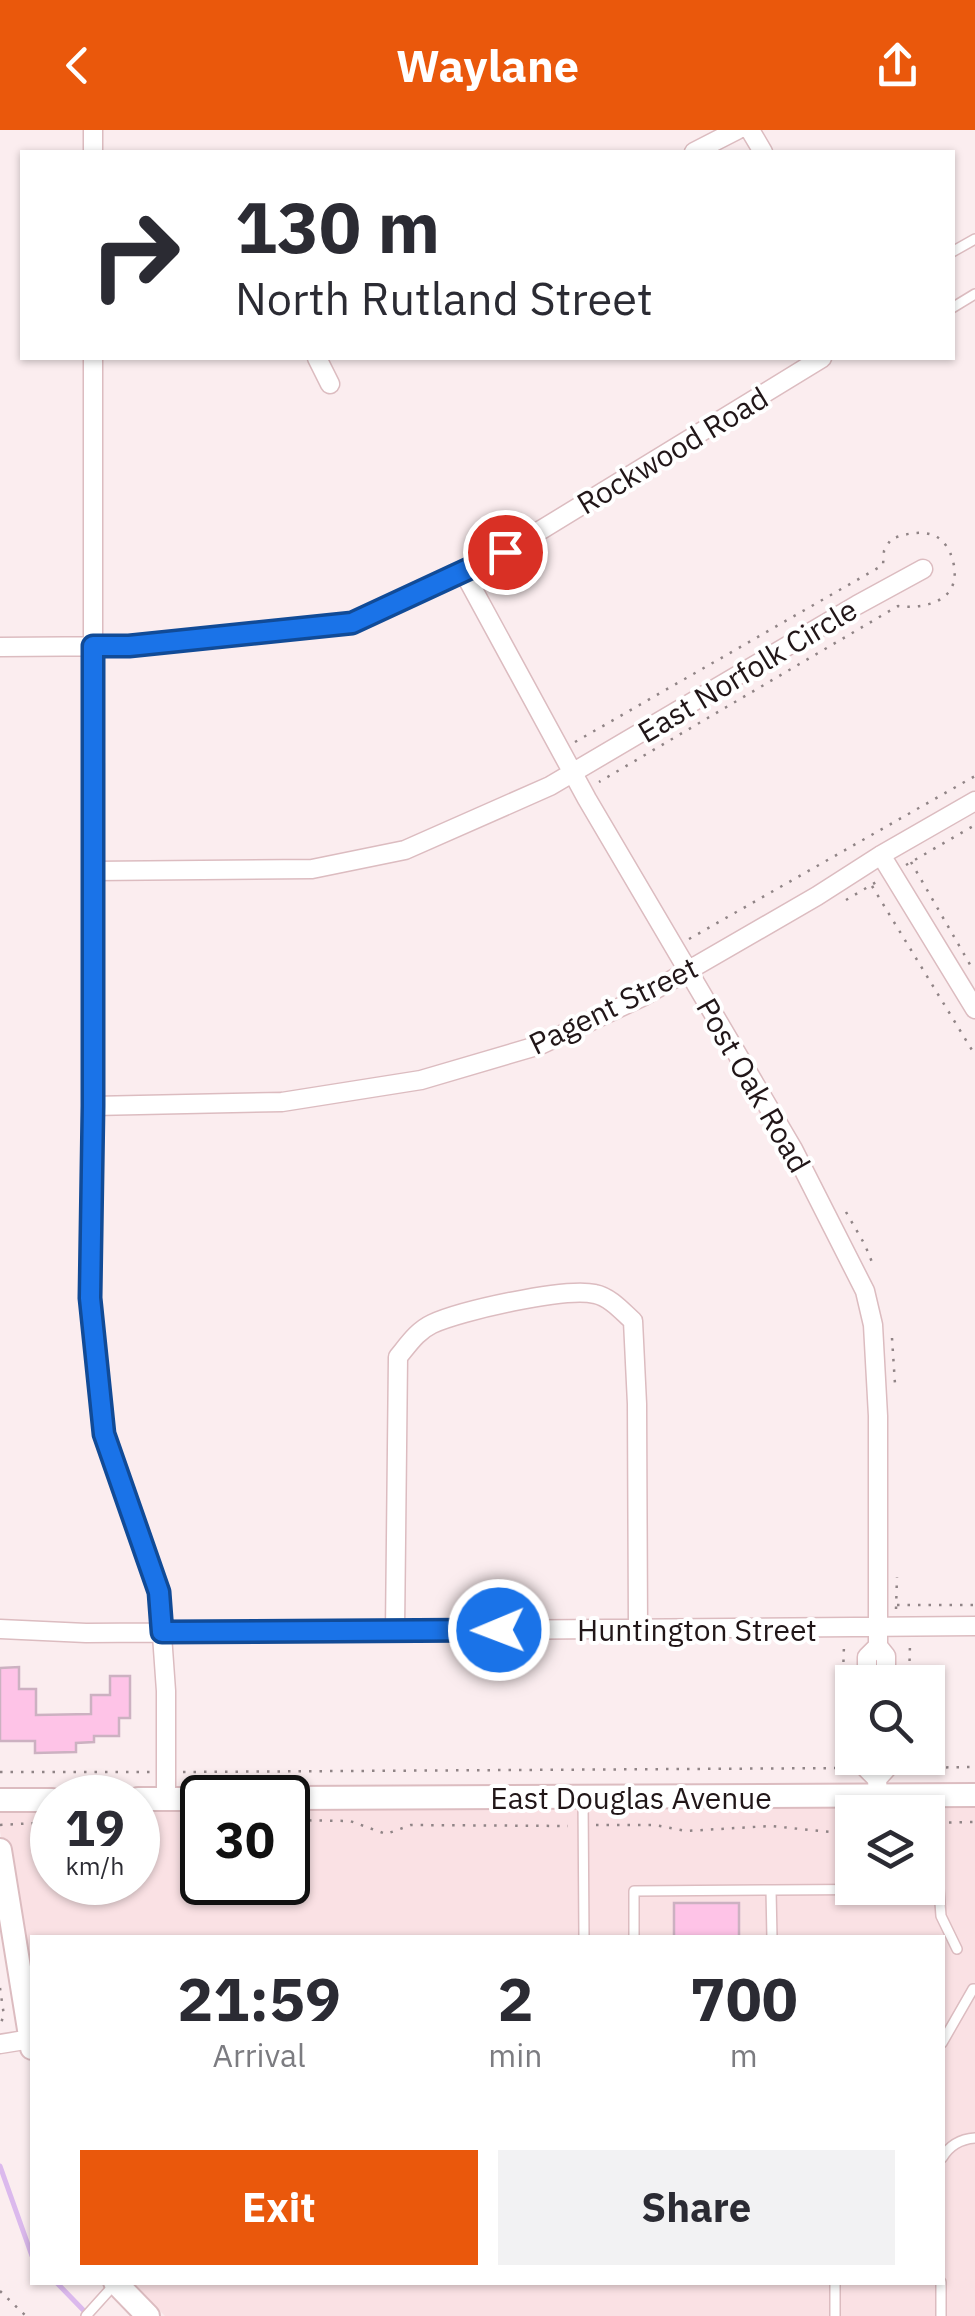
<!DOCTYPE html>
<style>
body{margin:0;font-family:"IBM Plex Sans",sans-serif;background:#f2f2f3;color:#2b2b33;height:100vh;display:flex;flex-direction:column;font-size:38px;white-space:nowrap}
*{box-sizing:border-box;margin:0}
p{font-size:32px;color:#7c7c81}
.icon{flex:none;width:55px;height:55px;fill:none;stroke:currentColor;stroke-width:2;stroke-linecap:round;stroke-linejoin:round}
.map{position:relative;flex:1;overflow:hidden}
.drawer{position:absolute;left:30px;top:1805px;width:915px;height:350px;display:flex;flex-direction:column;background:#fff;border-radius:0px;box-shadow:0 2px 8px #0004}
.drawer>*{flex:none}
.top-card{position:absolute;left:20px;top:20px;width:935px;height:210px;border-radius:0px;box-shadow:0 2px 8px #0004;background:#fff;color:#2b2b33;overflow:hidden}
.tools{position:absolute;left:835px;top:1535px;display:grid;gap:20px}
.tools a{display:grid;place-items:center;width:110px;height:110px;border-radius:0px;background:#fff;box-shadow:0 2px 8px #0004;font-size:50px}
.speed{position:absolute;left:30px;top:1645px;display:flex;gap:20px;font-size:50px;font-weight:700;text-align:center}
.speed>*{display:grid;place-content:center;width:130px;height:130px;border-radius:50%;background:#fff;box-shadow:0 2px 8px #0004;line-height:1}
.speed small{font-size:25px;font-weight:400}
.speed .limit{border:5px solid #111;border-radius:15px;background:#fff;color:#111}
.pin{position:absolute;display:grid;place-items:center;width:85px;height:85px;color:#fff;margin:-42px;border:5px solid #fff;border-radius:50%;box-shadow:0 2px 10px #0007}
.me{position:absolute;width:110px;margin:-55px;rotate:269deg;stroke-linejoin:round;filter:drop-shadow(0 0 8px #0008)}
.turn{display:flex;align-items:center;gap:35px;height:210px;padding:0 50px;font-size:45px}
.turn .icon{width:130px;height:130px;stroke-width:2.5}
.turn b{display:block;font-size:70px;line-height:85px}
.eta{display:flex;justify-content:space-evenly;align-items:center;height:170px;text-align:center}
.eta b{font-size:60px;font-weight:700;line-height:70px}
.button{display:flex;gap:20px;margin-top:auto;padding:20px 50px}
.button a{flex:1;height:115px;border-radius:0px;background:#ea580c;color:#fff;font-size:40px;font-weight:700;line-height:115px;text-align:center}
.button a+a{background:#f2f2f3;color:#2b2b33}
header{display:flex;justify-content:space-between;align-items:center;height:130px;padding:0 50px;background:#ea580c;color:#fff;font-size:45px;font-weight:700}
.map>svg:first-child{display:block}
.built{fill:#fae1e4;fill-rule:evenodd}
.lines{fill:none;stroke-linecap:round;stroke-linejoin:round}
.stream{stroke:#dbb9ed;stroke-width:5}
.building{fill:#fec3e7;stroke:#ccb1c1;stroke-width:2.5}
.service-casing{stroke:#dcbcc0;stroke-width:12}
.minor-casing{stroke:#dcbcc0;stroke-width:21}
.tertiary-casing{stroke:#dcbcc0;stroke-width:26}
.path{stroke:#908486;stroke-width:2.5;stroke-dasharray:2.5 8;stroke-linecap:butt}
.service{stroke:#fff;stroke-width:9}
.minor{stroke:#fff;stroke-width:18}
.tertiary{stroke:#fff;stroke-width:22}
.route-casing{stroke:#114b97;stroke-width:25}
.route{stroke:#1a73e8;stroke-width:18}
.labels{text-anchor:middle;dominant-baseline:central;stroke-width:8;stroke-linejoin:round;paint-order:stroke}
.street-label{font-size:30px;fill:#211618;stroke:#fff}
</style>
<header><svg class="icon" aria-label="back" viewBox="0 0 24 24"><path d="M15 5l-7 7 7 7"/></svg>Waylane<svg class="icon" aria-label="share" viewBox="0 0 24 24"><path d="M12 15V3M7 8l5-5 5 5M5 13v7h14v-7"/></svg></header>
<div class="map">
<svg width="975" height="2186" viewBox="0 0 975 2186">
<rect width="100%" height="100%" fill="#fbedef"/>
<path class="built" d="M 975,1665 L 975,2186 L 165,2186 L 132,2153 L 942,2152 L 942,1808 L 32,1808 L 32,1915 L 0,1701 L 0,1670 L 52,1670 L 52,1752 L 138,1752 L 138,1670 L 202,1669 L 202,1752 L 288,1752 L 288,1669 ZM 852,1682 L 928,1682 L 928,1758 L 852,1758 Z"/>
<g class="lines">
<path class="stream" d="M 0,2036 L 32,2126
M 56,2152 L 89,2186"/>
</g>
<path class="building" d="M 19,1537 L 19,1559 L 36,1559 L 36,1585 L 91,1584 L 91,1565 L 110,1565 L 110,1546 L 130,1546 L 130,1588 L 119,1588 L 119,1606 L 94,1606 L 94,1612 L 76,1613 L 76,1622 L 35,1623 L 35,1611 L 0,1611 L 0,1538 Z
M 674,1773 L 739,1773 L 739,1808 L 674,1808 Z"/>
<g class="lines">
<g class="service-casing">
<path id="service" d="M 952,122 L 975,109
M 952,178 L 975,164
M 583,1669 L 584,1808
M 771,1760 L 939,1759 L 941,1786 L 957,1819
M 634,1808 L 634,1761 L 771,1760 L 772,1808
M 942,1913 L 973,1859 L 975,1859
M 942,2028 C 949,2016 961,2009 975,2008
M 941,2152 L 941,2186
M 86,2186 L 114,2155
M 835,2186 L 835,2152"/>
</g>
<g class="minor-casing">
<path id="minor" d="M 750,0 L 763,22
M 93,22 L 93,0
M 694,22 L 737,0
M 93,228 L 93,976 L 90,1168 L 104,1304 L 159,1463 L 166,1561 L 166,1669
M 317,228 L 330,254
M 463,441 L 587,669 L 793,1019 L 865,1161 L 873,1195 L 878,1286 L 878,1516 L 886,1526 L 886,1552
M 0,517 L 129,516 L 352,493 L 505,422 L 822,228
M 881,725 L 975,879
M 93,741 L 312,739 L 405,720 L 550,656 L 857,475 L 923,439
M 93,976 L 282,972 L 421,950 L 540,915 L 644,866 L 817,766 L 881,725 L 975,671
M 0,1499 L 86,1503 L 975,1496
M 395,1501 L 398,1227 C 408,1215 417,1201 432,1194 C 460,1181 565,1157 595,1164 C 610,1167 622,1181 633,1191 L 637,1274 L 638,1499
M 867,1552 L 867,1527 L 878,1516
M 866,1628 L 866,1638 L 877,1649 L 878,1666
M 877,1649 L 887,1638 L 887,1628
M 0,1914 L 31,1909"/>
</g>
<g class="tertiary-casing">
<path id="tertiary" d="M 288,1668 L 975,1665
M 138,1669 L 202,1669
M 0,1670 L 52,1670
M 0,1720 L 32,1918
M 115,2152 L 148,2186"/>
</g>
<path class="path" d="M 575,612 L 883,435 L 884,421 L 891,409 C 905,404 922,399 937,407 C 943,410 949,419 951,425 C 966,466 933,480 898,476 L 599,652
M 911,732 L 972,838
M 906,735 L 975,695
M 872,756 L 975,925
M 846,770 L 878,751
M 689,809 L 975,646
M 846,1082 L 865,1115 L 874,1137
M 892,1208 L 895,1254
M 897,1475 L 975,1475
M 896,1479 L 897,1447
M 909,1552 L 910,1514
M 906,1636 L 907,1628
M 840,1637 L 844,1515
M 904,1638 L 975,1637
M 0,1642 L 150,1642
M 183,1642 L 850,1638
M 288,1690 L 350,1691 L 386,1704 L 411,1695 L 568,1696
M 928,1693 L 975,1692
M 0,1695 L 52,1692
M 596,1695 L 655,1695 L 686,1701 L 770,1696 L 832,1702 L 852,1698
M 0,1858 L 4,1886 L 0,1894
M 0,2161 L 26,2186"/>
<use href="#service" class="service"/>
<use href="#minor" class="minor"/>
<use href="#tertiary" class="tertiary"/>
</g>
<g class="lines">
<g class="route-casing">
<path id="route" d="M 499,1500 L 162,1502 L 159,1462 L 104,1304 L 90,1168 L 93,976 L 93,516 L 129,516 L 352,493 L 505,422"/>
</g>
<use href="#route" class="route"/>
</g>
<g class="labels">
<g class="street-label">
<text transform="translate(672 320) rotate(-31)">Rockwood Road</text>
<text transform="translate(747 540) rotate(-31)">East Norfolk Circle</text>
<text transform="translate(613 875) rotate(-26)">Pagent Street</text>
<text transform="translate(754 955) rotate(60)">Post Oak Road</text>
<text x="697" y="1499">Huntington Street</text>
<text x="631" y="1667">East Douglas Avenue</text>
</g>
</g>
</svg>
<div class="tools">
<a><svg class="icon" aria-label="search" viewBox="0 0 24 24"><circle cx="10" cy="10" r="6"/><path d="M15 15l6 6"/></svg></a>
<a><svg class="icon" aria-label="layers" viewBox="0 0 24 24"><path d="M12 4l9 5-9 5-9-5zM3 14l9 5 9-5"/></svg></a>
</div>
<div class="speed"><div>19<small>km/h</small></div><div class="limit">30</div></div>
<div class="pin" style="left:505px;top:422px;background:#d93025"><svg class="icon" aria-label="arrive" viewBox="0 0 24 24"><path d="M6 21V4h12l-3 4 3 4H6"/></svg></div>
<svg class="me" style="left:499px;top:1500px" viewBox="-20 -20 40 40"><circle r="17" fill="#1a73e8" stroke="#fff" stroke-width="3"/><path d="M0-11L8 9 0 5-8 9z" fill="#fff"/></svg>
<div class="top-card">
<div class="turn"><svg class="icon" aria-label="right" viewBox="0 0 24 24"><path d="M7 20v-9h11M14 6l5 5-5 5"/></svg><div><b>130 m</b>North Rutland Street</div></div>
</div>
<section class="drawer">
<div class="eta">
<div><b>21:59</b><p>Arrival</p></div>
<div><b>2</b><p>min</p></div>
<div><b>700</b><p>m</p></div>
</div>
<div class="button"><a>Exit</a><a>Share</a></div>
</section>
</div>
